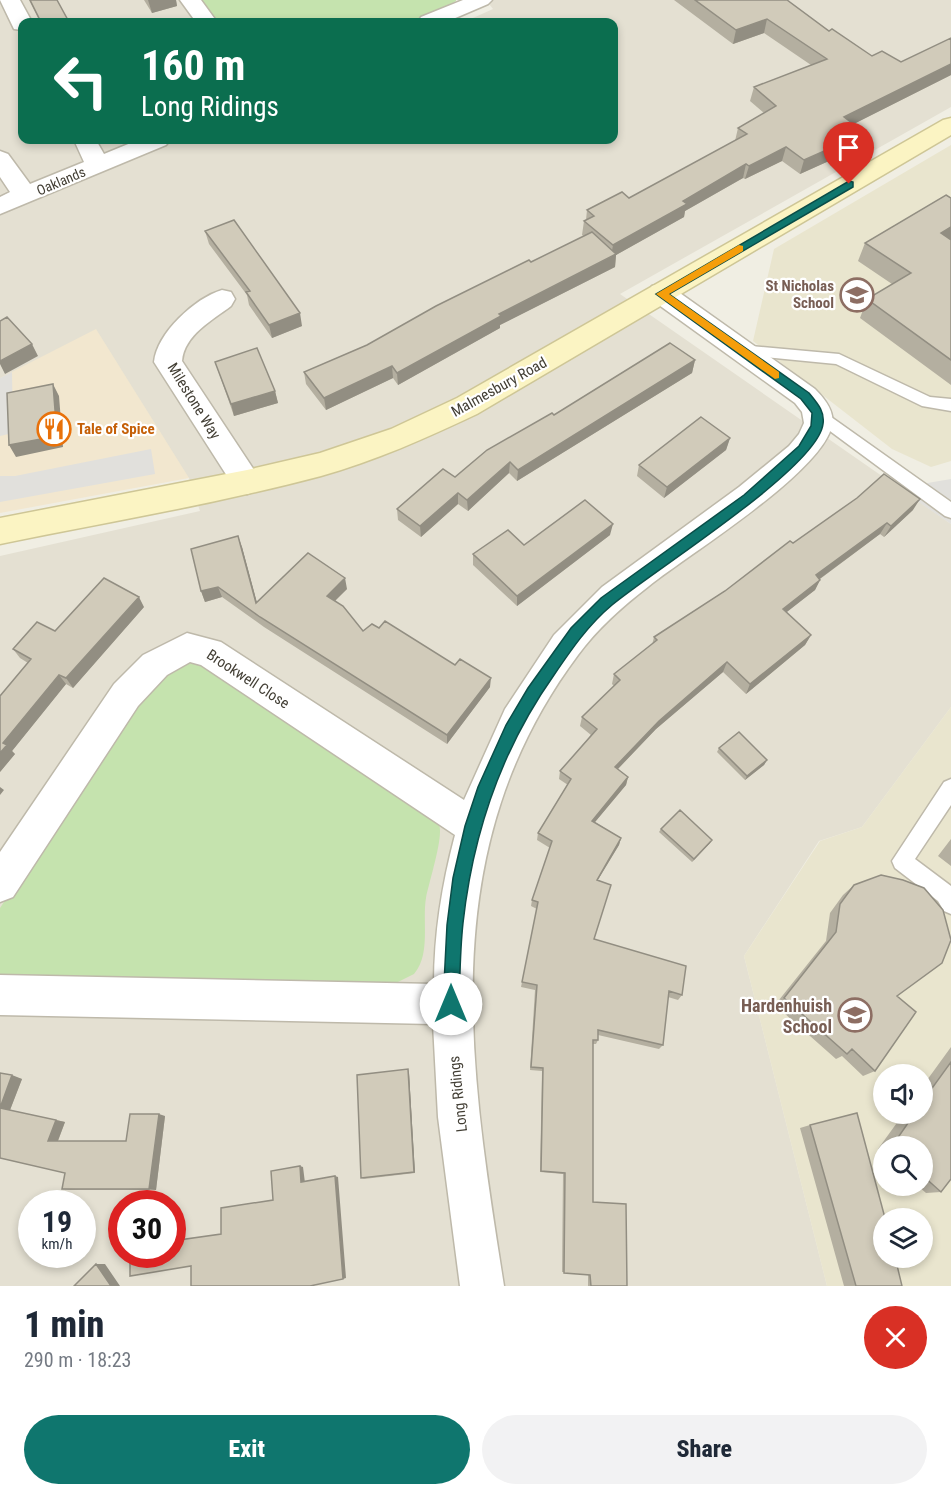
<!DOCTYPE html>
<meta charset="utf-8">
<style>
body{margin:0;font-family:"Roboto Condensed",sans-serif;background:#f2f2f3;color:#1f2937;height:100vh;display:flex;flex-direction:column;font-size:22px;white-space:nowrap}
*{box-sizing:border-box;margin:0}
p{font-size:20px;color:#747a83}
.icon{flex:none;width:33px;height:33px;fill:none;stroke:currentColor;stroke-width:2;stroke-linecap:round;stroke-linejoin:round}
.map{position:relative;height:1286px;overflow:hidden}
.side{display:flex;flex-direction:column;background:#fff;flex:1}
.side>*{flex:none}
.hud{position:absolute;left:18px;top:18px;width:600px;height:126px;border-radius:12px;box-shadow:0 3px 9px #0003;background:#0b6e4f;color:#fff;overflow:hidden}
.fabs{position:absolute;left:873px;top:1064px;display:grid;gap:12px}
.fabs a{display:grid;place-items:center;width:60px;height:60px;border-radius:50%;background:#fff;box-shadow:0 3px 9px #0003;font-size:30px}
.speed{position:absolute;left:18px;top:1190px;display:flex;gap:12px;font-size:30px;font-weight:700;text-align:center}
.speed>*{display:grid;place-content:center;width:78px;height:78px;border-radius:50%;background:#fff;box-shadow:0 3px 9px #0003;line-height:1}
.speed small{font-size:15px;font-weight:400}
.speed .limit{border:9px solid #d22;background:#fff;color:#111}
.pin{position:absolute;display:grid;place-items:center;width:51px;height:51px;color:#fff;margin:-62px -26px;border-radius:50% 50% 50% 0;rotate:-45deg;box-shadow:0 0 6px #0007}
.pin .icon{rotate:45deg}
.me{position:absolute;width:66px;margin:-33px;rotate:0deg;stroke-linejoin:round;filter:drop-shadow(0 0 4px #0008)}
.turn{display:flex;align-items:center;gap:21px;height:126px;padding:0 24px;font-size:27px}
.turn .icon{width:78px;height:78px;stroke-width:2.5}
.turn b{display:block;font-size:42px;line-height:51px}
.round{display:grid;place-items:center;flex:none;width:63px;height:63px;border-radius:32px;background:#f2f2f3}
.summary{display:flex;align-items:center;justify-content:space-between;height:102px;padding:0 24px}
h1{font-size:36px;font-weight:800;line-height:45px}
.primary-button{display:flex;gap:12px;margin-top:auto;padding:12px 24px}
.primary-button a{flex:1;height:69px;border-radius:36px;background:#0f766e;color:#fff;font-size:24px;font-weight:800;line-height:69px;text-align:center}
.primary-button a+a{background:#f2f2f3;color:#1f2937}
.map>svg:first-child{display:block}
.residential{fill:#e4e0d2;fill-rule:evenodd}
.commercial{fill:#f2e7cf}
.education{fill:#e9e5ce;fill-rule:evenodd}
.green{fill:#c5e3ae}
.parking{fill:#e1e0dc}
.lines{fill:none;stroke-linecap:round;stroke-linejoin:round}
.lane-casing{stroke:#beb9aa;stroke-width:3}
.street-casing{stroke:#beb9aa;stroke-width:3}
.secondary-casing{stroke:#cec696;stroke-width:3}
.lane{fill:#fff;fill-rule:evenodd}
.street{fill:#fff;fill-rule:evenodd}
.secondary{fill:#fbf4c3;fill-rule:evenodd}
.wall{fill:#b4afa0}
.shaded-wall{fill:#928e82}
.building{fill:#d1cbba;stroke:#928e82;stroke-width:1.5}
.route{fill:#0f766e;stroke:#0a4d48;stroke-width:1.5}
.slow{fill:#f59e0b}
.labels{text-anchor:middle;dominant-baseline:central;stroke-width:4.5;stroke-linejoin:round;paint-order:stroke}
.far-street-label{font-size:14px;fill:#423e34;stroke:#fff}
.education-label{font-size:15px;font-weight:bold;fill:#785e54;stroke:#fff;text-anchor:end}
.street-label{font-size:15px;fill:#423e34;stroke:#fff}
.food-label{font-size:15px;font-weight:bold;fill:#c56008;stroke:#fff;text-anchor:start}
.near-education-label{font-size:18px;font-weight:bold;fill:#785e54;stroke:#fff;text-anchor:end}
</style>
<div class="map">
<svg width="951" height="1286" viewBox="0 0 951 1286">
<rect width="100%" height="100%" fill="#f0eee3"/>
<path class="residential" d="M 0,0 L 184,0 L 199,22 L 22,22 L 22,140 L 614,140 L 614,22 L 464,22 L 493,9 L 486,0 L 951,0 L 951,107 L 620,294 L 951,524 L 951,707 L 862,827 L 819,841 L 744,956 L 827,1286 L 0,1286 L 0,556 L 200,511 L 189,478 L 0,378 ZM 32,1203 L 82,1203 L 82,1254 L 32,1254 ZM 122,1203 L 172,1203 L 172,1254 L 122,1254 Z"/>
<path class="commercial" d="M 96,329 L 189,478 L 0,513 L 0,378 Z"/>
<path class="education" d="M 951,145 L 951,461 L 931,467 L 892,449 L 753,341 L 774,249 Z
M 951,707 L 951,1286 L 827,1286 L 744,956 L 820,841 L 862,827 ZM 884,1074 L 922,1074 L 922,1113 L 884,1113 ZM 884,1146 L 922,1146 L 922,1185 L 884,1185 ZM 884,1218 L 922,1218 L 922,1257 L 884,1257 Z"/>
<path class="green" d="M 198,0 L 456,0 L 456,1 L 443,10 L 413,22 L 213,22 Z
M 187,663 L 208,666 L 439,825 C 444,836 429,882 426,898 C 422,921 431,955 414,974 L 394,984 L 8,981 L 0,975 L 0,908 L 144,690 L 163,675 Z"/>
<path class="parking" d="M 12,372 L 13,433 L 0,436 L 0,378 Z
M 151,449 L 155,474 L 0,502 L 0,476 L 15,476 Z
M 951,479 L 951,524 L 898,488 Z"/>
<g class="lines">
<g class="lane-casing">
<path id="lane" d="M 740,345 L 839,354 L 930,397 L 951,399 L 951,411 L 922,406 L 836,364 L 735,354 L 732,350 L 735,346 Z
M 817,407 L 951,502 L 951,518 L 945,516 L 811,417 L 809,413 L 811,409 Z
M 951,779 L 951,805 L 915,859 L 951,886 L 951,914 L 944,911 L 938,901 L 895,868 L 892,861 L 944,782 Z"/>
</g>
<g class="street-casing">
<path id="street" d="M 0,0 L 20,0 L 32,22 L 22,22 L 22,30 L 14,29 Z
M 180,0 L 201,0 L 217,22 L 196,22 Z
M 463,0 L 492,0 L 488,4 L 446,22 L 418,22 L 421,17 Z
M 74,140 L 96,140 L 104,154 L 138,140 L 170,140 L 166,145 L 0,214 L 0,197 L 10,192 L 0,177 L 0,151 L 8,154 L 30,184 L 84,162 Z
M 661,284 L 670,286 L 815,389 C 824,398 835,411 832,425 C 823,472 689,554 649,586 C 623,606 597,629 578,655 C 433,849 469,1064 504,1286 L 460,1286 L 438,1117 L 433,1024 L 0,1015 L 0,975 L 434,984 C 434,933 442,884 455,835 L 201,665 L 190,662 L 167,675 L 138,706 L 13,897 L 0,902 L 0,852 L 114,684 L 143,655 L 187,633 L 221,642 L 464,800 L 505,709 L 554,635 L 602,587 L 739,487 L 789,446 L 799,434 L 804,423 L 802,412 L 795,403 L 652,300 L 648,293 L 652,286 Z
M 222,290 L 231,292 L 235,299 L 231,306 C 213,320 184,335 182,361 L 262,482 L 258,490 L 247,494 L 236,490 L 154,362 C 157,333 195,298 222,290 Z"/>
</g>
<g class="secondary-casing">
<path id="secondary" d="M 951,118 L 951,135 L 477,414 C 426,438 375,461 321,476 C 216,504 107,522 0,544 L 0,518 L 247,470 L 320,453 L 391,429 L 457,398 L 943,120 Z"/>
</g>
<use href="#lane" class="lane"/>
<use href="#street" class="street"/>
<use href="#secondary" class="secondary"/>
</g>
<path class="wall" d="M 29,0 L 57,0 L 69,22 L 40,22 Z
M 144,0 L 176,0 L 177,6 L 152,13 Z
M 674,0 L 787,0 L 829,31 L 872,56 L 901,62 L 951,75 L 853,124 L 865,133 L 860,147 L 800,174 L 782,161 L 745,179 L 743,178 L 685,211 L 684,217 L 616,255 L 615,267 L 500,325 L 500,328 L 398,385 L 393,378 L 326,410 L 306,384 L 304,372 L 367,345 L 584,236 L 582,235 L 584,221 L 586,220 L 587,210 L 629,198 L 735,141 L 738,128 L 764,113 L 750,101 L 754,87 L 811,65 L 764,33 L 733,44 Z
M 951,198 L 951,385 L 860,318 L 867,299 L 892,284 L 858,261 L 865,243 Z
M 205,231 L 302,326 L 272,338 L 249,305 L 247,295 L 209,244 Z
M 695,360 L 692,373 L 517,481 L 509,473 L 468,511 L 458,504 L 421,537 L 398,520 L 397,509 L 455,477 L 554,415 Z
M 215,362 L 275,391 L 278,403 L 234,416 Z
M 730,438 L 726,450 L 664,498 L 637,476 L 639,465 Z
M 913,510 L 884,537 L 880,534 L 820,579 L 820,580 L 815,590 L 786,612 L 811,635 L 805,645 L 746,694 L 723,672 L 656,729 L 618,769 L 628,777 L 626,785 L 595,822 L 621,838 L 619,845 L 598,880 L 594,939 L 682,995 L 678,1000 L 668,997 L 663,1045 L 659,1049 L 598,1035 L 598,1040 L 596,1044 L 593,1044 L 593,1202 L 627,1286 L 588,1286 L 588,1274 L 562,1272 L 563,1174 L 540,1172 L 542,1071 L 530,1070 L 535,990 L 521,987 L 537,909 L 531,906 L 532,900 L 550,848 L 537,840 L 538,833 L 568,785 L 559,779 L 560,771 L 591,735 L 580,726 L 582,717 L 614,686 L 612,684 L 614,674 L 652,645 L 654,637 L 725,591 L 793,543 Z
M 610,535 L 517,606 L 473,565 L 473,554 L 524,545 Z
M 242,547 L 257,603 L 347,589 L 335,600 L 363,631 L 379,628 L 490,687 L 447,744 L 264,627 L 222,597 L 205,602 L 201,591 Z
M 144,607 L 73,688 L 66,684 L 12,751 L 15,754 L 0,772 L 28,663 L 20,658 L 13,649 L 55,631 Z
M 719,748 L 767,760 L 764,765 L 745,780 L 717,752 Z
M 661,829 L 710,843 L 692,862 L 659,832 Z
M 951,839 L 951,866 L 938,856 Z
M 854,885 L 897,996 L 875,1071 L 863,1076 L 842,1056 L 836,1059 L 775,1005 L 826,941 L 830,913 L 843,895 Z
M 951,1047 L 951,1179 L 941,1192 L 926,1193 L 917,1185 L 922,1185 L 922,1146 L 884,1146 L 884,1154 L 878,1149 L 904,1113 L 922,1113 L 922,1087 Z
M 0,1073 L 22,1079 L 10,1110 L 65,1122 L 58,1141 L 126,1141 L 165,1116 L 156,1190 L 71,1190 L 62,1189 L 65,1173 L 0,1158 Z
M 409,1073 L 415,1173 L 364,1179 L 361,1178 Z
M 810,1125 L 902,1286 L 844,1286 L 800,1128 Z"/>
<path class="shaded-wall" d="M 148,0 L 176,0 L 177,6 L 152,13 Z
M 767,19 L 764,33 L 733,44 L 736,30 Z
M 951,64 L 951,75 L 840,131 L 844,117 Z
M 865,133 L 860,147 L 800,174 L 804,160 Z
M 786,147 L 782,161 L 745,179 L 749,166 Z
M 746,164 L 743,178 L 685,211 L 684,217 L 616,255 L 615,267 L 500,325 L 500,328 L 398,385 L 397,373 L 499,314 L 611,257 L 613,245 L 683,201 Z
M 951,227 L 951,240 L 941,233 Z
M 300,313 L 302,326 L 272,338 L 269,325 Z
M 32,344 L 38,356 L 5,374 L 0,364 L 0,361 Z
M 695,360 L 692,373 L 517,481 L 518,470 Z
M 392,366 L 393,378 L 326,410 L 324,398 Z
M 53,384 L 59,396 L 63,447 L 16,457 L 9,445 Z
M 275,391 L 278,403 L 234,416 L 231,404 Z
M 730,438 L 726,450 L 664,498 L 667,487 Z
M 510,462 L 509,473 L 468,511 L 467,500 Z
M 458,493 L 458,504 L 421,537 L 420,526 Z
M 920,499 L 913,510 L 884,537 L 891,526 Z
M 887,523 L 880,534 L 810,586 L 816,575 Z
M 613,524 L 610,535 L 517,606 L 517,596 Z
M 238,536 L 242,547 L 260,614 L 256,603 Z
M 345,578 L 347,589 L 330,606 L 327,596 Z
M 820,580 L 815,590 L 778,619 L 783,609 Z
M 218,587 L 222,597 L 205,602 L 201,591 Z
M 139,597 L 144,607 L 73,688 L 66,678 Z
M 811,635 L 805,645 L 746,694 L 750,684 Z
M 727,662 L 723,672 L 656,729 L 612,775 L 615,767 L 659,721 Z
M 59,675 L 66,684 L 12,751 L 15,754 L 0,772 L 0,753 L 3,743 Z
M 491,678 L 490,687 L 447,744 L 447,735 Z
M 767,760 L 764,765 L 745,780 L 747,776 Z
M 628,777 L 626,785 L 590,828 L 592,821 Z
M 0,787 L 4,790 L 0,795 Z
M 621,838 L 619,845 L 594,886 L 597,880 Z
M 712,840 L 710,843 L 692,862 L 694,859 Z
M 408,1069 L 409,1073 L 415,1173 L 414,1172 Z
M 12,1075 L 22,1079 L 10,1110 L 0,1108 Z
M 159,1114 L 165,1116 L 156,1190 L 149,1189 Z
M 56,1120 L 65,1122 L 57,1143 L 48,1141 Z
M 300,1166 L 303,1167 L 305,1183 L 301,1182 Z
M 335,1176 L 338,1177 L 346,1278 L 343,1279 Z
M 96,1264 L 105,1264 L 120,1286 L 111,1286 Z"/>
<path class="building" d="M 30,0 L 57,0 L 69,22 L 41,22 Z
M 695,0 L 787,0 L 829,31 L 832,29 L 872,56 L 882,51 L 901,62 L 951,38 L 951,64 L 844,117 L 865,133 L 804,160 L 786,147 L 749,166 L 746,164 L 683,201 L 687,204 L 613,245 L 584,221 L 594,216 L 587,210 L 622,192 L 629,198 L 747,134 L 738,128 L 776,106 L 754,87 L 827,59 L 767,19 L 736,30 Z
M 946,195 L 951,198 L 951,227 L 941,233 L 951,240 L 951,360 L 867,299 L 911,273 L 865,243 Z
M 234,220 L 300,313 L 269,325 L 246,292 L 250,291 L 205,231 Z
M 592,232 L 616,254 L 499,314 L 501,316 L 397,373 L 392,366 L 324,398 L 304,372 L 367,345 L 436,306 L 529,260 L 531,262 Z
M 7,317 L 32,344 L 0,361 L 0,321 Z
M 670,343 L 695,360 L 518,470 L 510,462 L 467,500 L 458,493 L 420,526 L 397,509 L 443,469 L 455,477 L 487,450 L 552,413 L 554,415 Z
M 257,348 L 275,391 L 231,404 L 215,362 Z
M 53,384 L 57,436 L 9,445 L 7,393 Z
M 701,417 L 730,438 L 667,487 L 639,465 Z
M 884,474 L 920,499 L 891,526 L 887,523 L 816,575 L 820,580 L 783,609 L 811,635 L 750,684 L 727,662 L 659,721 L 615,767 L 628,777 L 592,821 L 621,838 L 597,880 L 611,885 L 594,939 L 686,966 L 682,995 L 669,991 L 663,1045 L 598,1030 L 598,1040 L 593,1040 L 593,1202 L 626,1204 L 627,1286 L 591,1286 L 590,1275 L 564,1273 L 565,1173 L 541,1171 L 543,1068 L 531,1067 L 537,985 L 522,982 L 538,902 L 532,900 L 552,841 L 538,833 L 571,779 L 560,771 L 597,729 L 582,717 L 620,680 L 614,674 L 657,640 L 654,637 L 725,591 L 790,541 L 793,543 L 857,498 Z
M 585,500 L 613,524 L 517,596 L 473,554 L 508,530 L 524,545 Z
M 238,536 L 256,603 L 308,553 L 345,578 L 327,596 L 343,606 L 363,631 L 372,624 L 379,628 L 385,621 L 455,665 L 460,659 L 491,678 L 447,735 L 260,617 L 218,587 L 201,591 L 191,549 Z
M 104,578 L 139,597 L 66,678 L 59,675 L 3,743 L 7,745 L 0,753 L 0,696 L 31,659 L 13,649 L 37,622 L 55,631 Z
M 739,732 L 767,760 L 747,776 L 719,748 Z
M 680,810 L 712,840 L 694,859 L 661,829 Z
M 881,875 L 903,880 L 924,888 L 943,910 L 951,940 L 942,963 L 897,996 L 916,1012 L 875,1071 L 852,1049 L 847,1054 L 784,998 L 836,932 L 840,904 L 854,885 Z
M 951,1062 L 951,1179 L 941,1192 L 922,1175 L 922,1146 L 892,1146 L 915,1113 L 922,1113 L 922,1102 Z
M 408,1069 L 414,1172 L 361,1178 L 357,1075 Z
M 0,1073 L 12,1075 L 0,1108 L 56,1120 L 48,1141 L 126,1141 L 130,1114 L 159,1114 L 149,1189 L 62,1189 L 65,1173 L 0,1158 Z
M 857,1113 L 885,1218 L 884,1218 L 884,1257 L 895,1257 L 902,1286 L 856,1286 L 810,1125 Z
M 300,1166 L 301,1182 L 335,1176 L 343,1279 L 310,1286 L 191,1286 L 191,1266 L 130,1276 L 130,1254 L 172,1254 L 172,1241 L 221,1234 L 221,1208 L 273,1200 L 271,1171 Z
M 96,1264 L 111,1286 L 74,1286 Z"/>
<path class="route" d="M 849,181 L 853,182 L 853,187 L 669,294 L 809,393 C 817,403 825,411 823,424 C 818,468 651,572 612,605 C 588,625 571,650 554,675 C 501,750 473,832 463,923 C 460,950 460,977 459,1004 L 457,1010 L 451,1013 L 445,1010 L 443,1004 L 447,925 L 453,878 L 465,826 L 478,787 L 506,725 L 528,688 L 571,628 L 601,598 L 744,495 L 799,446 L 811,426 L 812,413 L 801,399 L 656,294 Z"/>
<path class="slow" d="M 739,245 L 743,246 L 743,251 L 669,294 L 779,372 L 779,378 L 775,379 L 656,294 Z"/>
<defs>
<g id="school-ring" transform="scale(1.725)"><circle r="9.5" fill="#fff" stroke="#8d6e63" stroke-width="1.5"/><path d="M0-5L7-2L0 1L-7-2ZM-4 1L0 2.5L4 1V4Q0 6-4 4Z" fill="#8d6e63"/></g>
<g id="restaurant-ring" transform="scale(1.725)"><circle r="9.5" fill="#fff" stroke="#e8710a" stroke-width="1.5"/><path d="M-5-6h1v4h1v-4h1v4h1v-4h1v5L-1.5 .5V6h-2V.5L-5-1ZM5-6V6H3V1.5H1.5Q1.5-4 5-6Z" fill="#e8710a"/></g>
</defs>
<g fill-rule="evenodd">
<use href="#school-ring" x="857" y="295"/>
<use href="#restaurant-ring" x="54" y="429"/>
<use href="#school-ring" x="855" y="1015"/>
</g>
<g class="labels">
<g class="far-street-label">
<text transform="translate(61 181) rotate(-23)">Oaklands</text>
</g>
<g class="education-label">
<text x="834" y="286">St Nicholas<tspan x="834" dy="17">School</tspan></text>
</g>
<g class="street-label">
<text transform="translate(499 387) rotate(-29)">Malmesbury Road</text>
<text transform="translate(194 401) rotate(58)">Milestone Way</text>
<text transform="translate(248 679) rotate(33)">Brookwell Close</text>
<text transform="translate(458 1094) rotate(-96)">Long Ridings</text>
</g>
<g class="food-label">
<text x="77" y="429">Tale of Spice</text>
</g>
<g class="near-education-label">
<text x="832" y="1005">Hardenhuish<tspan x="832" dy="21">School</tspan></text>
</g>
</g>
</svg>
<div class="fabs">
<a><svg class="icon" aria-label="sound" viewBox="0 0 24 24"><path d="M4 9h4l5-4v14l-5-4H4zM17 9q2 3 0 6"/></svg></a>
<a><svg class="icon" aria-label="search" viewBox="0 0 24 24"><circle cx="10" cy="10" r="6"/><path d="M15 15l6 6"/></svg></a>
<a><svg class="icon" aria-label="layers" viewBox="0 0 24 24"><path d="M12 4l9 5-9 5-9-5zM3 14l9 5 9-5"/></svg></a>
</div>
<div class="speed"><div>19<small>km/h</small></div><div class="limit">30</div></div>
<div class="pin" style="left:849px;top:184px;background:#d93025"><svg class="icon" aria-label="arrive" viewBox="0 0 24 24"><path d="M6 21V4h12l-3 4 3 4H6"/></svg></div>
<svg class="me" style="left:451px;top:1004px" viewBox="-20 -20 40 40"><circle r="19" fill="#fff"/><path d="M0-13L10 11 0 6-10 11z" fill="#0f766e"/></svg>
<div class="hud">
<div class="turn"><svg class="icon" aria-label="left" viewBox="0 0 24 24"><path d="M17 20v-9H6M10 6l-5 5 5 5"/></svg><div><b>160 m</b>Long Ridings</div></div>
</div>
</div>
<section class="side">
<div class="summary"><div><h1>1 min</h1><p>290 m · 18:23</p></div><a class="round" style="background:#d93025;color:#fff"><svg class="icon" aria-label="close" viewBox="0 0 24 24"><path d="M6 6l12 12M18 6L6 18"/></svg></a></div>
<div class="primary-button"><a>Exit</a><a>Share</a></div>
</section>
